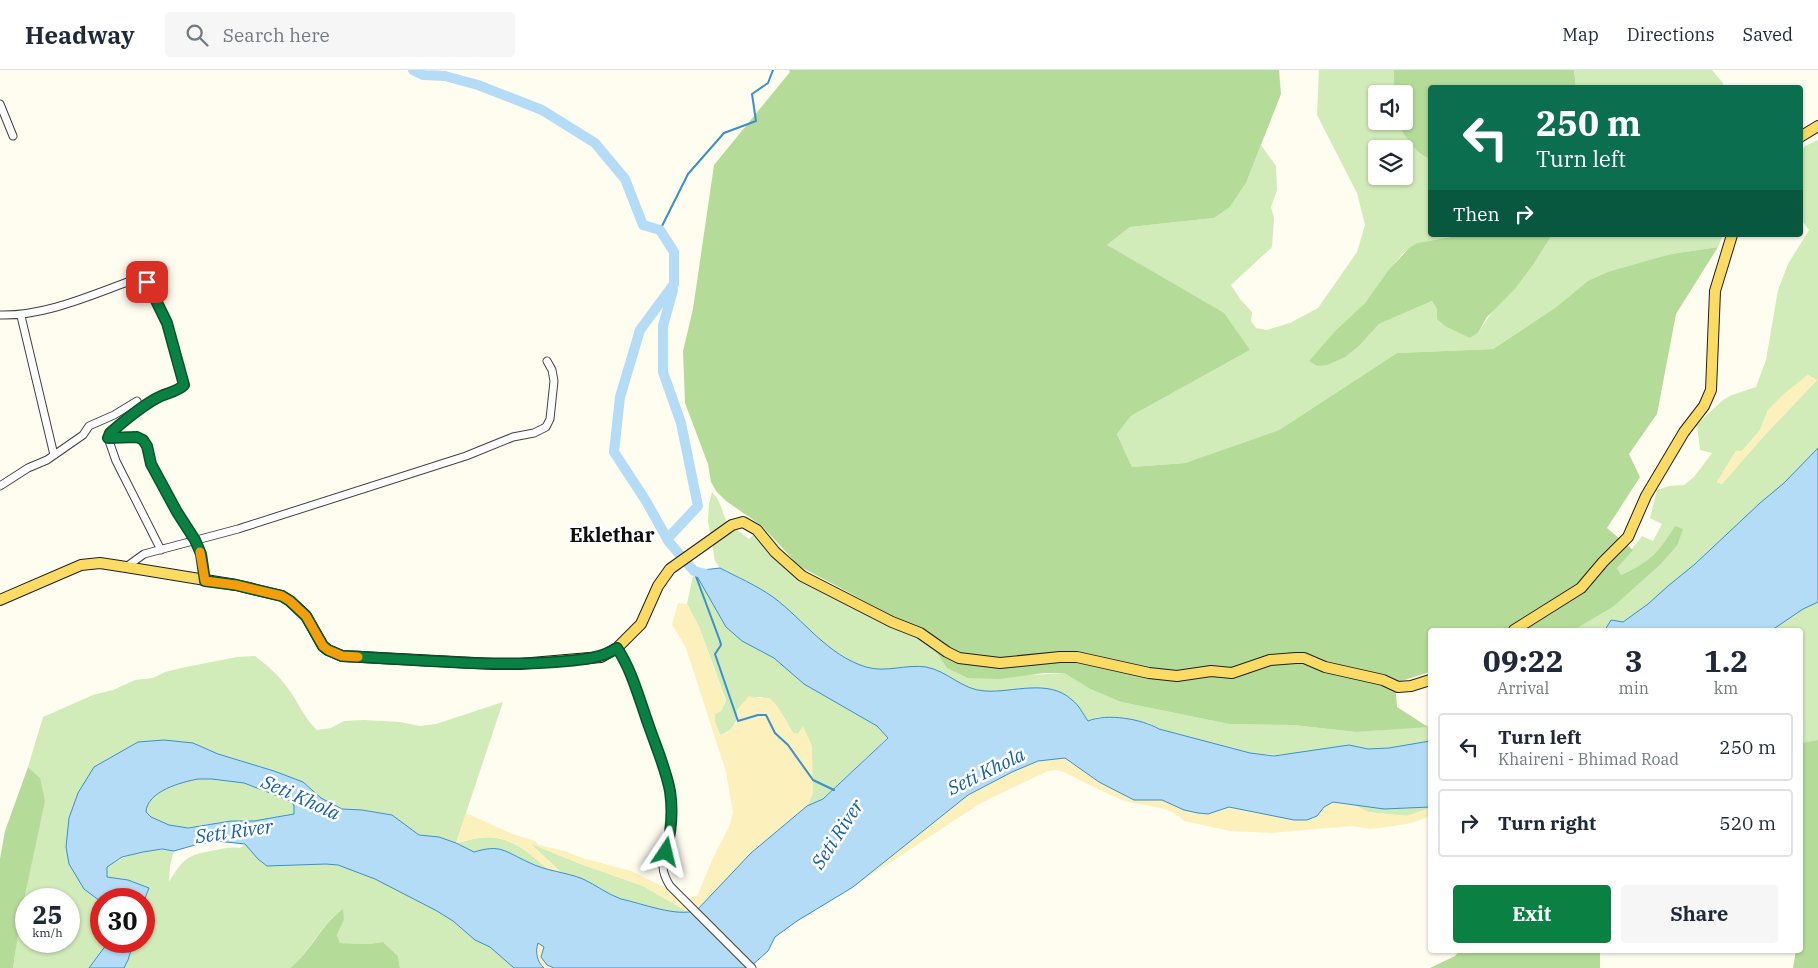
<!DOCTYPE html>
<style>
body{margin:0;font-family:"IBM Plex Serif",serif;background:#f6f6f7;color:#1f2937;height:100vh;display:flex;flex-direction:column;font-size:19px;white-space:nowrap}
*{box-sizing:border-box;margin:0}
p{font-size:16px;color:#747a83}
.icon{flex:none;width:28px;height:28px;fill:none;stroke:currentColor;stroke-width:2;stroke-linecap:round;stroke-linejoin:round}
.map{position:relative;flex:1;overflow:hidden}
.sheet{position:absolute;left:1428px;top:558px;width:375px;height:325px;display:flex;flex-direction:column;background:#fff;border-radius:5px;box-shadow:0 1px 4px #0004}
.sheet>*{flex:none}
.guide{position:absolute;left:1428px;top:15px;width:375px;height:152px;border-radius:5px;box-shadow:0 1px 4px #0004;background:#0b6e4f;color:#fff;overflow:hidden}
.controls{position:absolute;left:1368px;top:15px;display:grid;gap:10px}
.controls a{display:grid;place-items:center;width:45px;height:45px;border-radius:5px;background:#fff;box-shadow:0 1px 4px #0004;font-size:25px}
.speed{position:absolute;left:15px;top:818px;display:flex;gap:10px;font-size:25px;font-weight:700;text-align:center}
.speed>*{display:grid;place-content:center;width:65px;height:65px;border-radius:50%;background:#fff;box-shadow:0 1px 4px #0004;line-height:1}
.speed small{font-size:12px;font-weight:400}
.speed .limit{border:8px solid #d22;background:#fff;color:#111}
.pin{position:absolute;display:grid;place-items:center;width:42px;height:42px;color:#fff;margin:-21px;border-radius:10px;box-shadow:0 2px 8px #0006}
.me{position:absolute;width:55px;margin:-28px;rotate:10deg;stroke-linejoin:round;filter:drop-shadow(0 0 4px #0008)}
.turn{display:flex;align-items:center;gap:18px;height:105px;padding:0 25px;font-size:22px}
.turn .icon{width:65px;height:65px;stroke-width:2.5}
.turn b{display:block;font-size:35px;line-height:42px}
.then{display:flex;align-items:center;height:48px;padding:0 25px;background:#0003;gap:10px;font-size:19px}
.eta{display:flex;justify-content:space-evenly;align-items:center;height:85px;text-align:center}
.eta b{font-size:30px;font-weight:700;line-height:35px}
.primary-button{display:flex;gap:10px;margin-top:auto;padding:10px 25px}
.primary-button a{flex:1;height:58px;border-radius:5px;background:#0b8043;color:#fff;font-size:20px;font-weight:700;line-height:58px;text-align:center}
.primary-button a+a{background:#f6f6f7;color:#1f2937}
ul{padding:0;list-style:none}
li{display:flex;align-items:center;gap:15px;height:68px;margin:0 10px 8px;padding:0 15px;border:2px solid #e0e1e3;border-radius:5px}
li div{flex:1}
li b{display:block;font-size:19px}
li em{font-style:normal}
header{display:flex;align-items:center;gap:30px;box-sizing:border-box;height:70px;padding:0 25px;background:#fff;border-bottom:1px solid #e0e1e3}
header strong{font-size:24px}
nav{display:flex;gap:28px;margin-inline-start:auto;font-size:18px}
.search{width:350px;height:45px;background:#f6f6f7;display:flex;align-items:center;gap:12px;box-sizing:border-box;padding:0 18px;border-radius:5px;color:#747a83;font-size:19px}
.map>svg:first-child{display:block}
.green{fill:#d1ebb9;fill-rule:evenodd}
.forest{fill:#b4dc98}
.sand{fill:#fcf0bc}
.water{fill:#b4dcf7;stroke:#398fd0;fill-rule:evenodd}
.lines{fill:none;stroke-linecap:round;stroke-linejoin:round}
.stream{stroke:#398fd0;stroke-width:2}
.river{stroke:#b4dcf7;stroke-width:10}
.minor-casing{stroke:#424242;stroke-width:9}
.primary-casing{stroke:#202020;stroke-width:12}
.minor{stroke:#fff;stroke-width:7}
.primary{stroke:#fbdb64;stroke-width:10}
.route-casing{stroke:#07532c;stroke-width:12}
.route{stroke:#0b8043;stroke-width:9}
.slow{stroke:#f59e0b;stroke-width:9}
.labels{text-anchor:middle;dominant-baseline:central;stroke-width:5;stroke-linejoin:round;paint-order:stroke}
.water-label{font-size:19px;font-style:italic;fill:#1560a4;stroke:#fff}
.quarter-label{font-size:20px;font-weight:bold;fill:#0f0f0f;stroke:#fff}
</style>
<header>
<strong>Headway</strong>
<div class="search"><svg class="icon" aria-label="search" viewBox="0 0 24 24"><circle cx="10" cy="10" r="6"/><path d="M15 15l6 6"/></svg>Search here</div>
<nav><a>Map</a><a>Directions</a><a>Saved</a></nav>
</header>
<div class="map">
<svg width="1818" height="898" viewBox="0 0 1818 898">
<rect width="100%" height="100%" fill="#fffdf0"/>
<path class="green" d="M 1319,0 L 1394,0 L 1393,24 L 1376,24 L 1376,51 L 1395,51 C 1402,61 1417,87 1430,88 L 1430,165 L 1462,165 L 1417,173 L 1402,184 L 1365,233 L 1336,260 L 1310,291 L 1317,296 L 1360,275 L 1379,254 L 1432,231 C 1440,246 1456,259 1470,268 L 1478,263 L 1494,239 L 1515,219 L 1533,195 L 1552,165 L 1723,165 L 1718,177 L 1671,184 L 1587,212 L 1554,239 L 1493,279 L 1397,283 L 1279,360 L 1185,393 L 1132,397 L 1117,364 L 1131,346 L 1250,280 L 1107,175 L 1130,157 L 1214,148 L 1230,137 L 1246,113 L 1261,75 L 1276,96 L 1277,120 L 1271,137 L 1274,148 L 1272,177 L 1231,215 L 1240,229 L 1252,242 L 1251,251 L 1256,258 L 1267,260 L 1290,253 L 1318,238 L 1357,182 L 1365,155 L 1357,123 L 1317,45 ZM 1376,79 L 1404,79 L 1404,106 L 1376,106 Z
M 1574,0 L 1712,0 L 1723,13 L 1724,17 L 1576,17 Z
M 1818,70 L 1818,461 L 1675,560 L 1574,560 L 1613,537 L 1660,495 L 1677,476 L 1675,457 C 1659,482 1650,492 1621,505 L 1617,498 L 1642,466 L 1653,471 L 1662,454 L 1650,448 L 1657,420 L 1669,416 L 1684,415 L 1694,407 L 1712,383 L 1700,380 L 1697,354 L 1723,330 L 1732,325 L 1756,317 L 1766,290 L 1778,220 L 1788,194 L 1809,160 L 1800,148 L 1800,84 L 1805,76 ZM 1808,305 L 1817,310 L 1762,368 L 1722,414 L 1717,412 L 1736,381 L 1742,381 L 1760,360 L 1768,340 L 1784,324 Z
M 712,422 C 723,432 722,449 732,460 L 737,460 L 749,469 L 762,456 L 785,483 L 808,502 L 908,554 L 1032,605 L 1064,603 L 1090,619 L 1121,632 L 1229,654 L 1293,655 L 1356,662 L 1430,656 L 1430,671 L 1389,678 L 1275,685 L 1250,683 L 1159,659 L 1149,653 L 1104,647 L 1098,647 L 1088,651 L 913,653 L 848,589 L 828,577 L 772,527 L 750,513 L 720,498 L 715,491 L 708,451 L 709,434 Z
M 694,501 L 901,661 L 888,667 L 823,729 L 807,736 L 813,723 L 803,657 L 798,664 L 793,663 C 786,651 773,621 754,628 C 748,631 743,637 738,640 C 737,653 733,661 720,665 L 715,652 L 715,644 L 721,641 L 726,630 L 699,557 L 687,534 Z
M 1818,525 L 1818,670 L 1800,673 L 1800,560 L 1764,560 Z
M 255,586 C 267,595 278,605 287,617 C 298,631 303,647 317,660 L 331,658 L 344,651 L 364,650 L 400,652 L 420,656 L 436,654 L 503,632 L 456,773 C 464,772 471,769 479,768 C 511,763 533,786 555,805 L 475,785 L 456,773 L 438,767 L 419,765 L 392,745 L 362,740 L 342,739 L 321,728 L 303,712 L 274,701 L 218,684 L 193,673 L 84,819 L 100,831 L 101,834 L 101,871 L 109,871 L 89,898 L 13,898 L 40,708 L 28,697 L 43,647 L 93,625 L 113,620 L 135,610 L 153,608 L 165,602 L 186,597 L 237,587 ZM 26,829 L 69,829 L 69,871 L 26,871 Z
M 146,697 L 244,713 L 291,731 L 294,736 L 294,745 L 254,751 L 231,751 L 91,771 Z
M 1430,704 L 1430,738 L 1407,746 L 1368,742 L 1354,735 Z
M 530,773 L 578,793 L 643,816 L 690,843 L 697,840 L 719,816 L 736,806 L 649,886 Z
M 245,774 L 382,802 L 523,898 L 400,898 L 398,886 L 383,872 L 368,874 L 340,873 L 337,865 L 344,850 L 342,840 C 320,854 311,882 290,898 L 124,898 L 128,890 L 134,871 L 144,871 L 144,831 L 149,819 L 128,810 L 107,807 L 107,797 C 127,784 150,777 174,781 L 170,795 L 169,812 C 184,787 188,785 216,780 C 224,778 232,777 240,778 Z"/>
<path class="forest" d="M 789,0 L 1279,0 L 1281,24 L 1246,113 L 1230,137 L 1214,148 L 1130,157 L 1107,175 L 1224,243 L 1250,280 L 1131,346 L 1117,364 L 1132,397 L 1185,393 L 1279,360 L 1397,283 L 1493,279 L 1555,238 L 1588,211 L 1608,202 L 1671,184 L 1718,177 L 1676,244 L 1657,344 L 1629,384 L 1640,407 L 1607,458 L 1633,480 L 1617,498 L 1621,505 C 1650,492 1659,482 1675,456 L 1683,459 L 1677,476 L 1660,495 L 1613,537 L 1574,560 L 1430,560 L 1430,602 L 1395,613 L 1397,637 L 1428,657 L 1356,662 L 1293,655 L 1229,654 L 1121,632 L 1090,619 L 1064,603 L 1045,603 L 1000,609 L 968,608 L 947,598 L 932,575 L 908,554 L 799,496 L 762,456 L 726,431 L 716,421 L 711,412 L 708,394 L 685,333 L 683,281 L 693,239 L 714,95 L 790,2 Z
M 1394,0 L 1574,0 L 1576,17 L 1430,18 L 1430,88 C 1417,87 1402,61 1395,51 L 1404,51 L 1404,24 L 1393,24 Z
M 1462,165 L 1552,165 L 1533,195 L 1515,219 L 1487,247 L 1478,263 L 1470,268 L 1445,256 L 1437,249 L 1437,239 L 1432,231 L 1379,254 L 1360,275 L 1345,287 L 1327,295 L 1317,296 L 1309,291 L 1336,260 L 1365,233 L 1388,201 L 1409,178 L 1417,173 Z
M 1818,670 L 1818,898 L 1793,898 L 1796,880 L 1800,880 L 1800,673 Z
M 28,697 L 40,708 L 45,731 L 22,839 L 13,898 L 0,898 L 0,789 L 5,761 Z
M 343,839 L 344,850 L 337,865 L 340,873 L 368,874 L 383,872 L 398,886 L 400,898 L 290,898 C 311,882 321,854 343,839 Z
M 1460,880 L 1600,880 L 1600,898 L 1430,898 L 1455,886 Z"/>
<path class="sand" d="M 1808,305 L 1817,310 L 1762,368 L 1722,414 L 1717,412 L 1736,381 L 1742,381 L 1760,360 L 1768,340 L 1784,324 Z
M 678,533 L 687,534 L 699,557 L 726,631 L 721,641 L 715,644 L 715,652 L 720,665 L 727,663 L 734,656 L 737,651 L 737,640 L 749,626 L 755,628 L 770,628 L 778,637 L 793,663 L 798,664 L 803,656 L 812,676 L 813,723 L 807,736 L 751,783 L 697,840 L 690,843 L 643,816 L 578,793 L 531,774 L 563,804 L 547,895 L 554,898 L 544,898 L 538,892 L 536,879 L 555,805 C 530,786 515,763 479,768 C 472,769 464,772 456,773 L 466,743 L 510,763 L 535,771 L 539,775 L 565,781 L 582,788 L 631,801 L 664,817 L 682,822 L 688,828 L 697,826 L 713,788 L 729,757 L 733,743 L 726,702 L 686,578 L 672,554 Z
M 1065,688 L 1099,712 L 1134,730 L 1162,730 L 1184,740 L 1209,744 L 1229,737 L 1294,750 L 1317,746 L 1324,737 L 1333,731 L 1354,735 L 1368,742 L 1407,746 L 1430,738 L 1430,746 L 1412,753 L 1380,758 L 1370,759 L 1352,756 L 1271,763 L 1230,761 L 1184,751 C 1169,734 1141,737 1122,730 C 1103,722 1084,712 1066,703 L 1057,700 L 1048,701 L 981,733 L 853,817 L 968,725 L 1012,702 L 1038,691 Z"/>
<path class="water" d="M 1818,378 L 1818,532 L 1803,539 L 1772,560 L 1605,560 L 1611,550 L 1623,552 L 1648,534 L 1668,516 L 1695,494 L 1760,433 L 1784,413 Z
M 720,498 C 737,507 756,515 773,527 C 804,550 827,585 866,597 C 886,603 906,594 926,597 C 948,601 962,620 985,621 C 1012,623 1049,608 1072,630 C 1079,635 1083,644 1088,651 C 1107,643 1142,649 1159,659 L 1250,683 L 1274,686 L 1349,675 L 1368,679 L 1389,678 L 1430,671 L 1430,737 L 1384,739 L 1333,732 L 1324,737 L 1317,746 L 1307,750 L 1294,750 L 1229,737 L 1208,744 L 1198,743 L 1184,740 L 1162,730 L 1134,730 L 1099,712 L 1065,688 L 1038,691 L 1012,702 L 968,725 L 853,817 L 797,851 L 775,867 L 768,881 L 749,898 L 554,898 L 547,895 L 541,887 L 544,877 L 538,873 C 535,882 537,892 544,898 L 514,898 L 490,877 L 475,870 L 453,851 L 437,841 L 375,809 L 338,795 L 326,794 L 267,796 L 258,789 L 245,774 L 216,771 L 195,775 L 174,781 L 162,779 L 143,782 L 122,787 L 107,797 L 107,807 L 128,810 L 149,818 L 144,831 L 144,829 L 101,829 L 101,834 L 100,831 L 84,819 L 69,794 L 66,777 L 69,748 L 78,723 L 94,697 L 138,672 L 164,670 L 193,673 L 218,684 L 274,701 L 303,712 L 321,728 L 342,739 L 362,740 L 392,745 L 419,765 L 439,767 L 456,773 L 474,782 C 501,774 504,781 528,792 C 545,801 566,802 583,809 C 596,815 607,824 621,829 C 641,833 678,848 697,840 L 751,783 L 807,736 L 823,729 L 888,668 L 877,656 L 804,614 L 774,588 L 742,571 L 726,557 L 694,501 ZM 198,709 L 212,709 L 244,713 L 291,731 L 294,736 L 294,744 L 254,751 L 231,751 L 188,758 L 169,755 L 151,747 L 146,742 C 147,721 182,712 198,709 Z
M 109,871 L 134,871 L 128,890 L 124,898 L 89,898 Z"/>
<g class="lines">
<path class="stream" d="M 660,160 L 688,104 L 724,63 L 756,51 L 752,24 L 768,13 L 773,0
M 694,501 L 720,571 L 721,575 L 715,584 L 716,587 L 738,651 L 758,645 L 766,645 L 775,663 L 788,675 L 813,710 L 834,720"/>
<path class="river" d="M 413,0 L 423,5 L 445,6 L 478,15 L 542,40 L 595,73 L 625,109 L 643,155 L 660,160 L 674,182 L 674,214 L 640,260 L 620,327 L 614,382 L 646,431 L 669,472 L 694,501 L 706,504
M 667,469 L 698,436 L 681,353 L 663,302 L 663,256 L 673,220"/>
<g class="minor-casing">
<path id="minor" d="M 0,34 L 13,66
M 0,245 C 46,246 91,225 133,210 L 141,209 L 147,211 L 167,253 L 185,315 C 178,321 171,321 163,324 C 151,330 112,356 108,368 L 116,391 L 161,480
M 21,246 L 54,385
M 108,368 L 137,367 L 143,370 L 147,376 L 151,394 L 177,442 L 195,471 L 201,484 L 205,511
M 0,416 L 28,398 L 47,390 L 83,365 L 89,356 L 114,345 L 137,331 L 140,339
M 126,497 L 144,484 L 238,459 L 466,386 L 513,367 L 534,363 L 546,357 L 550,349 L 554,311 L 552,300 L 547,291
M 617,578 C 634,604 642,636 652,666 C 659,685 668,704 670,724 C 671,738 671,752 670,766 C 667,789 656,793 670,816 L 752,898"/>
</g>
<g class="primary-casing">
<path id="primary" d="M 1800,67 L 1818,56
M 0,530 L 81,495 L 100,493 L 126,497 L 236,515 L 282,526 L 290,531 L 306,546 L 323,576 L 328,580 L 342,586 L 494,594 L 520,594 L 601,587 L 617,578 L 641,554 L 658,516 L 670,499 L 732,455 L 743,452 L 757,460 L 775,482 L 802,506 L 892,552 L 920,563 L 947,582 L 959,588 L 1000,593 L 1060,587 L 1077,587 L 1149,603 L 1177,606 L 1211,601 L 1232,603 L 1270,590 L 1296,588 L 1304,588 L 1325,597 L 1383,610 L 1398,617 L 1411,616 L 1430,610
M 1514,560 L 1581,518 L 1603,492 L 1628,467 L 1646,426 L 1684,362 L 1704,336 L 1711,320 L 1715,221 L 1732,165"/>
</g>
<use href="#minor" class="minor"/>
<use href="#primary" class="primary"/>
</g>
<g class="lines">
<g class="route-casing">
<path id="route" d="M 147,212 L 167,253 L 184,315 C 177,322 166,323 157,328 C 140,337 124,351 110,363 L 108,368 L 137,367 L 143,370 L 147,376 L 151,394 L 177,442 L 195,470 L 201,484 L 205,511 L 236,515 L 282,526 L 290,531 L 306,546 L 323,576 L 328,580 L 342,586 C 413,589 484,597 555,592 C 577,590 599,590 617,578 C 633,602 640,632 650,659 C 657,679 666,700 670,721 C 673,741 671,763 666,782"/>
</g>
<use href="#route" class="route"/>
<path class="slow" d="M 200,482 L 205,511 L 236,515 L 282,526 L 290,531 L 306,546 L 323,576 L 328,580 L 342,586 L 358,587"/>
</g>
<g class="labels">
<g class="water-label">
<text transform="translate(986 701) rotate(-26)">Seti Khola</text>
<text transform="translate(301 727) rotate(24)">Seti Khola</text>
<text transform="translate(234 761) rotate(-8)">Seti River</text>
<text transform="translate(837 764) rotate(-57)">Seti River</text>
</g>
<g class="quarter-label">
<text x="612" y="464">Eklethar</text>
</g>
</g>
</svg>
<div class="controls">
<a><svg class="icon" aria-label="sound" viewBox="0 0 24 24"><path d="M4 9h4l5-4v14l-5-4H4zM17 9q2 3 0 6"/></svg></a>
<a><svg class="icon" aria-label="layers" viewBox="0 0 24 24"><path d="M12 4l9 5-9 5-9-5zM3 14l9 5 9-5"/></svg></a>
</div>
<div class="speed"><div>25<small>km/h</small></div><div class="limit">30</div></div>
<div class="pin" style="left:147px;top:212px;background:#d93025"><svg class="icon" aria-label="arrive" viewBox="0 0 24 24"><path d="M6 21V4h12l-3 4 3 4H6"/></svg></div>
<svg class="me" style="left:666px;top:782px" viewBox="-20 -20 40 40"><path d="M0-17L14 15 0 8-14 15z" fill="#0b8043" stroke="#fff" stroke-width="4"/></svg>
<div class="guide">
<div class="turn"><svg class="icon" aria-label="left" viewBox="0 0 24 24"><path d="M17 20v-9H6M10 6l-5 5 5 5"/></svg><div><b>250 m</b>Turn left</div></div>
<div class="then">Then<svg class="icon" aria-label="right" viewBox="0 0 24 24"><path d="M7 20v-9h11M14 6l5 5-5 5"/></svg></div>
</div>
<section class="sheet">
<div class="eta">
<div><b>09:22</b><p>Arrival</p></div>
<div><b>3</b><p>min</p></div>
<div><b>1.2</b><p>km</p></div>
</div>
<ul>
<li><svg class="icon" aria-label="left" viewBox="0 0 24 24"><path d="M17 20v-9H6M10 6l-5 5 5 5"/></svg><div><b>Turn left</b><p>Khaireni - Bhimad Road</p></div><em>250 m</em></li>
<li><svg class="icon" aria-label="right" viewBox="0 0 24 24"><path d="M7 20v-9h11M14 6l5 5-5 5"/></svg><div><b>Turn right</b></div><em>520 m</em></li>
</ul>
<div class="primary-button"><a>Exit</a><a>Share</a></div>
</section>
</div>
